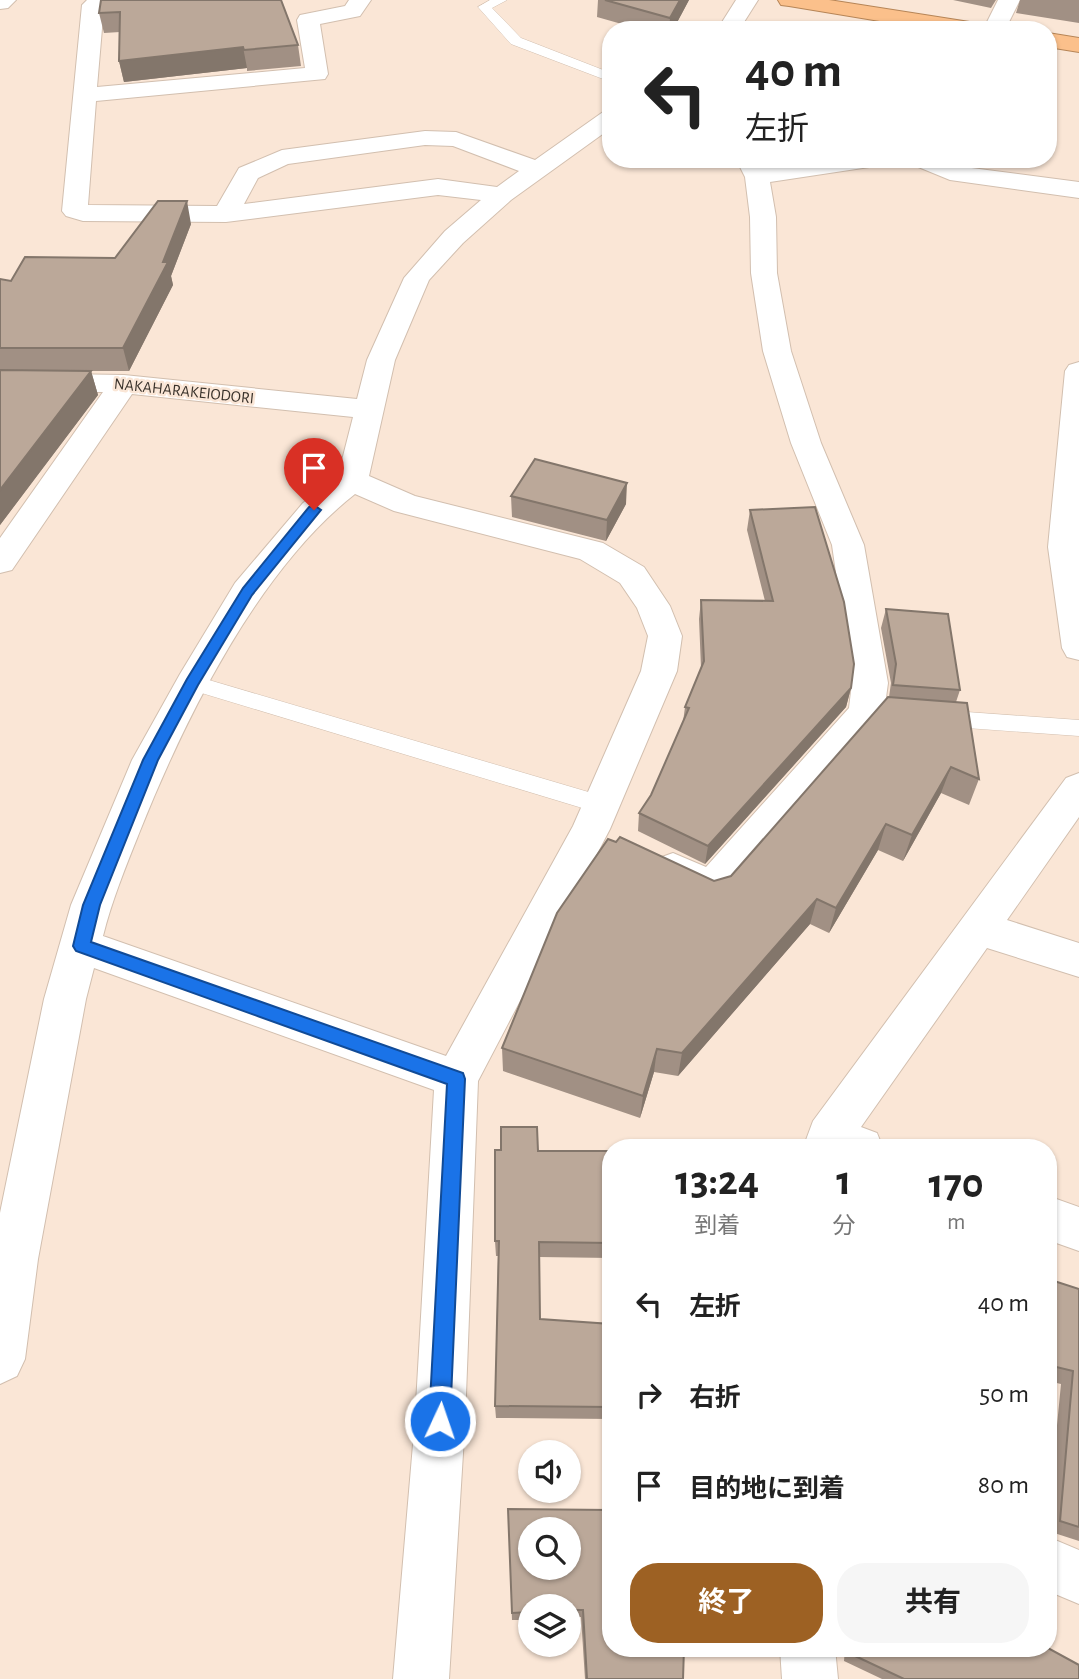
<!DOCTYPE html>
<html lang="ja">
<meta charset="utf-8">
<style>
body{margin:0;font-family:"Alegreya Sans","Noto Sans JP",sans-serif;background:#f6f6f6;color:#222;height:100vh;display:flex;flex-direction:column;font-size:26px;white-space:nowrap}
*{box-sizing:border-box;margin:0}
p{font-size:23px;color:#767676}
.icon{flex:none;width:38px;height:38px;fill:none;stroke:currentColor;stroke-width:2;stroke-linecap:round;stroke-linejoin:round}
.map{position:relative;flex:1;overflow:hidden}
.drawer{position:absolute;left:602px;top:1139px;width:455px;height:518px;display:flex;flex-direction:column;background:#fff;border-radius:28px;box-shadow:0 2px 5px #0004}
.drawer>*{flex:none}
.top-card{position:absolute;left:602px;top:21px;width:455px;height:147px;border-radius:28px;box-shadow:0 2px 5px #0004;background:#fff;color:#222;overflow:hidden}
.buttons{position:absolute;left:518px;top:1440px;display:grid;gap:14px}
.buttons a{display:grid;place-items:center;width:63px;height:63px;border-radius:50%;background:#fff;box-shadow:0 2px 5px #0004;font-size:35px}
.pin{position:absolute;display:grid;place-items:center;width:60px;height:60px;color:#fff;margin:-72px -30px;border-radius:50% 50% 50% 0;rotate:-45deg;box-shadow:0 0 7px #0007}
.pin .icon{rotate:45deg}
.me{position:absolute;width:77px;margin:-38px;rotate:3deg;stroke-linejoin:round;filter:drop-shadow(0 0 5px #0008)}
.turn{display:flex;align-items:center;gap:24px;height:147px;padding:0 28px;font-size:32px}
.turn .icon{width:91px;height:91px;stroke-width:2.5}
.turn b{display:block;font-size:49px;line-height:60px}
.eta{display:flex;justify-content:space-evenly;align-items:center;height:119px;text-align:center}
.eta b{font-size:42px;font-weight:700;line-height:49px}
.action{display:flex;gap:14px;margin-top:auto;padding:14px 28px}
.action a{flex:1;height:80px;border-radius:28px;background:#9d6123;color:#fff;font-size:28px;font-weight:700;line-height:80px;text-align:center}
.action a+a{background:#f6f6f6;color:#222}
ul{padding:0;list-style:none}
li{display:flex;align-items:center;gap:21px;height:91px;padding:0 28px}
li div{flex:1}
li b{display:block;font-size:26px}
li em{font-style:normal}
.map>svg:first-child{display:block}
.lines{fill:none;stroke-linecap:round;stroke-linejoin:round}
.service-casing{stroke:#d2bfaf;stroke-width:1}
.minor-casing{stroke:#d2bfaf;stroke-width:2}
.trunk-casing{stroke:#b68557;stroke-width:2}
.service{fill:#fff;fill-rule:evenodd}
.minor{fill:#fff;fill-rule:evenodd}
.trunk{fill:#fbc08b;fill-rule:evenodd}
.wall{fill:#a19084}
.shaded-wall{fill:#83766b}
.building{fill:#bba899;stroke:#83766b;stroke-width:2;fill-rule:evenodd}
.route{fill:#1a73e8;stroke:#114b97;stroke-width:2}
.labels{text-anchor:middle;dominant-baseline:central;stroke-width:5;stroke-linejoin:round;paint-order:stroke}
.far-street-label{font-size:16px;fill:#39322b;stroke:#fae6d6}
</style>
<div class="map">
<svg width="1079" height="1679" viewBox="0 0 1079 1679">
<rect width="100%" height="100%" fill="#fae6d6"/>
<g class="lines">
<g class="service-casing">
<path id="service" d="M 490,0 L 507,0 L 492,8 L 521,38 L 611,73 L 611,82 L 511,44 L 478,7 Z
M 192,675 L 602,796 L 610,799 L 613,805 L 610,811 L 602,814 L 185,688 L 182,683 L 185,678 Z
M 939,710 L 1079,720 L 1079,736 L 939,726 L 931,724 L 928,718 L 931,712 Z"/>
</g>
<g class="minor-casing">
<path id="minor" d="M 0,0 L 16,0 L 8,8 L 0,9 Z
M 87,0 L 101,0 L 104,5 L 97,87 L 305,68 L 297,20 L 300,15 L 345,6 L 349,0 L 371,0 L 360,16 L 320,24 L 328,74 L 325,79 L 96,101 L 88,205 L 217,206 L 239,168 L 282,150 L 425,131 L 456,132 L 535,160 L 603,112 L 611,110 L 611,128 L 511,200 L 463,243 L 429,280 L 395,360 L 369,476 L 415,496 L 603,543 L 644,567 L 670,606 L 682,636 L 677,671 L 610,829 L 478,1081 L 465,1421 L 449,1679 L 393,1679 L 415,1421 L 434,1090 L 94,968 L 86,999 L 38,1259 L 25,1359 L 17,1376 L 0,1384 L 0,1213 L 44,999 L 71,905 L 132,760 L 180,674 L 235,583 L 303,503 L 338,476 L 353,417 L 132,394 L 12,570 L 0,573 L 0,538 L 103,392 L 0,391 L 0,373 L 124,375 L 357,399 L 367,360 L 404,278 L 445,231 L 481,200 L 438,195 L 226,222 L 83,221 L 66,216 L 62,211 L 82,5 ZM 425,145 L 453,146 L 519,171 L 497,187 L 438,179 L 244,204 L 258,178 L 288,164 ZM 355,494 L 394,511 L 580,559 L 620,583 L 637,608 L 648,636 L 641,671 L 573,826 L 446,1056 L 103,936 C 112,900 126,866 140,831 C 185,718 258,570 355,494 Z
M 736,0 L 758,0 L 739,30 L 717,30 Z
M 998,0 L 1020,0 L 1005,30 L 983,30 Z
M 736,159 L 760,159 L 765,168 L 825,159 L 888,159 L 885,164 L 876,166 L 770,182 L 776,217 L 777,273 L 791,351 L 821,443 L 864,545 L 888,683 L 884,712 L 879,721 L 725,899 L 711,904 L 659,880 L 653,869 L 659,858 L 673,853 L 706,867 L 849,708 L 852,683 L 832,545 L 791,443 L 763,351 L 751,273 L 750,217 L 745,177 Z
M 908,159 L 940,159 L 956,166 L 1079,182 L 1079,198 L 950,180 L 911,164 Z
M 1079,362 L 1079,660 L 1067,657 L 1062,648 L 1048,547 L 1065,371 L 1069,365 Z
M 1079,773 L 1079,817 L 1007,920 L 1079,943 L 1079,977 L 987,948 L 861,1127 L 877,1133 L 883,1148 L 803,1148 L 813,1121 L 1066,778 Z
M 1048,1196 L 1079,1207 L 1079,1251 L 1048,1240 Z
M 1048,1537 L 1079,1550 L 1079,1604 L 1048,1591 Z
M 780,1648 L 835,1648 L 838,1679 L 782,1679 Z"/>
</g>
<g class="trunk-casing">
<path id="trunk" d="M 778,0 L 829,0 L 976,23 L 984,25 L 987,30 L 934,30 L 789,6 L 781,5 Z
M 1048,33 L 1079,38 L 1079,52 L 1048,47 Z"/>
</g>
<use href="#service" class="service"/>
<use href="#minor" class="minor"/>
<use href="#trunk" class="trunk"/>
</g>
<path class="wall" d="M 101,0 L 298,45 L 301,66 L 247,71 L 247,68 L 124,82 L 119,61 L 120,32 L 104,33 L 99,13 Z
M 598,0 L 689,0 L 673,30 L 643,30 L 597,17 Z
M 953,0 L 996,0 L 991,8 Z
M 1020,0 L 1079,0 L 1079,23 L 1016,13 Z
M 191,224 L 171,276 L 173,285 L 129,371 L 91,371 L 98,395 L 0,525 L 0,279 L 11,281 L 115,258 Z
M 511,496 L 626,504 L 606,541 L 512,517 Z
M 750,510 L 851,688 L 846,707 L 705,864 L 638,831 L 639,813 L 651,795 L 683,722 L 685,707 L 701,668 L 699,619 L 701,600 L 765,601 L 747,530 Z
M 886,609 L 960,690 L 956,702 L 979,779 L 969,805 L 941,793 L 903,861 L 878,850 L 829,933 L 810,924 L 678,1076 L 654,1072 L 640,1118 L 503,1071 L 502,1048 L 714,881 L 731,876 L 889,697 L 891,683 L 881,628 Z
M 538,1151 L 611,1151 L 611,1258 L 539,1257 L 540,1319 L 611,1324 L 611,1419 L 496,1418 L 495,1406 L 498,1256 L 496,1256 L 495,1241 Z
M 1048,1279 L 1079,1289 L 1079,1541 L 1048,1531 L 1048,1518 L 1061,1384 L 1048,1381 Z
M 508,1509 L 611,1648 L 683,1679 L 585,1679 L 581,1617 L 569,1618 L 569,1606 L 530,1606 L 530,1620 L 512,1620 Z
M 845,1648 L 1048,1648 L 1079,1679 L 882,1679 L 844,1661 Z"/>
<path class="shaded-wall" d="M 680,0 L 689,0 L 673,30 L 669,30 L 670,18 Z
M 243,47 L 247,68 L 124,82 L 119,61 Z
M 187,201 L 191,224 L 171,276 L 173,285 L 129,371 L 123,348 L 163,262 Z
M 91,371 L 98,395 L 0,525 L 0,490 Z
M 627,483 L 626,504 L 606,541 L 607,520 Z
M 851,688 L 846,707 L 705,864 L 708,846 Z
M 951,767 L 941,793 L 903,861 L 912,835 Z
M 886,824 L 878,850 L 829,933 L 836,908 Z
M 817,899 L 810,924 L 678,1076 L 682,1053 Z
M 657,1049 L 654,1072 L 640,1118 L 643,1096 Z"/>
<path class="building" d="M 101,0 L 281,0 L 298,45 L 244,50 L 243,47 L 119,61 L 120,12 L 99,13 Z
M 605,0 L 680,0 L 670,18 Z
M 158,201 L 187,201 L 163,262 L 168,262 L 123,348 L 0,348 L 0,279 L 11,281 L 25,257 L 115,258 Z
M 0,370 L 91,371 L 0,490 Z
M 535,459 L 627,483 L 607,520 L 511,496 Z
M 815,507 L 844,602 L 854,664 L 851,688 L 708,846 L 639,813 L 651,795 L 689,708 L 685,707 L 704,661 L 701,600 L 773,601 L 750,510 Z
M 886,609 L 948,614 L 960,690 L 893,685 L 896,664 Z
M 888,697 L 967,703 L 979,779 L 951,767 L 912,835 L 886,824 L 836,908 L 817,899 L 682,1053 L 657,1049 L 643,1096 L 502,1048 L 557,913 L 608,839 L 616,842 L 620,837 L 714,881 L 731,876 Z
M 501,1127 L 537,1127 L 538,1151 L 611,1151 L 611,1243 L 539,1242 L 540,1319 L 611,1324 L 611,1407 L 495,1406 L 499,1241 L 495,1241 L 495,1150 L 501,1150 Z
M 1048,1279 L 1079,1289 L 1079,1527 L 1060,1521 L 1073,1371 L 1048,1365 Z
M 508,1509 L 611,1510 L 611,1648 L 684,1648 L 683,1679 L 587,1679 L 583,1610 L 569,1610 L 569,1606 L 530,1606 L 530,1612 L 512,1613 ZM 530,1530 L 569,1530 L 569,1568 L 530,1568 Z
M 853,1648 L 1048,1648 L 1079,1665 L 1079,1679 L 904,1679 L 853,1655 Z"/>
<path class="route" d="M 314,505 L 321,510 L 252,595 L 198,685 L 158,760 L 100,905 L 91,942 L 463,1073 L 465,1079 L 450,1421 L 447,1429 L 440,1432 L 432,1429 L 429,1421 L 447,1084 L 76,951 L 73,946 L 83,905 L 143,760 L 187,679 L 243,588 L 309,507 Z"/>
<g class="labels">
<g class="far-street-label">
<text transform="translate(184 391) rotate(6)">NAKAHARAKEIODORI</text>
</g>
</g>
</svg>
<div class="buttons">
<a><svg class="icon" aria-label="sound" viewBox="0 0 24 24"><path d="M4 9h4l5-4v14l-5-4H4zM17 9q2 3 0 6"/></svg></a>
<a><svg class="icon" aria-label="search" viewBox="0 0 24 24"><circle cx="10" cy="10" r="6"/><path d="M15 15l6 6"/></svg></a>
<a><svg class="icon" aria-label="layers" viewBox="0 0 24 24"><path d="M12 4l9 5-9 5-9-5zM3 14l9 5 9-5"/></svg></a>
</div>
<div class="pin" style="left:314px;top:510px;background:#d93025"><svg class="icon" aria-label="arrive" viewBox="0 0 24 24"><path d="M6 21V4h12l-3 4 3 4H6"/></svg></div>
<svg class="me" style="left:440px;top:1421px" viewBox="-20 -20 40 40"><circle r="17" fill="#1a73e8" stroke="#fff" stroke-width="3"/><path d="M0-11L8 9 0 5-8 9z" fill="#fff"/></svg>
<div class="top-card">
<div class="turn"><svg class="icon" aria-label="left" viewBox="0 0 24 24"><path d="M17 20v-9H6M10 6l-5 5 5 5"/></svg><div><b>40 m</b>左折</div></div>
</div>
<section class="drawer">
<div class="eta">
<div><b>13:24</b><p>到着</p></div>
<div><b>1</b><p>分</p></div>
<div><b>170</b><p>m</p></div>
</div>
<ul>
<li><svg class="icon" aria-label="left" viewBox="0 0 24 24"><path d="M17 20v-9H6M10 6l-5 5 5 5"/></svg><div><b>左折</b></div><em>40 m</em></li>
<li><svg class="icon" aria-label="right" viewBox="0 0 24 24"><path d="M7 20v-9h11M14 6l5 5-5 5"/></svg><div><b>右折</b></div><em>50 m</em></li>
<li><svg class="icon" aria-label="arrive" viewBox="0 0 24 24"><path d="M6 21V4h12l-3 4 3 4H6"/></svg><div><b>目的地に到着</b></div><em>80 m</em></li>
</ul>
<div class="action"><a>終了</a><a>共有</a></div>
</section>
</div>
